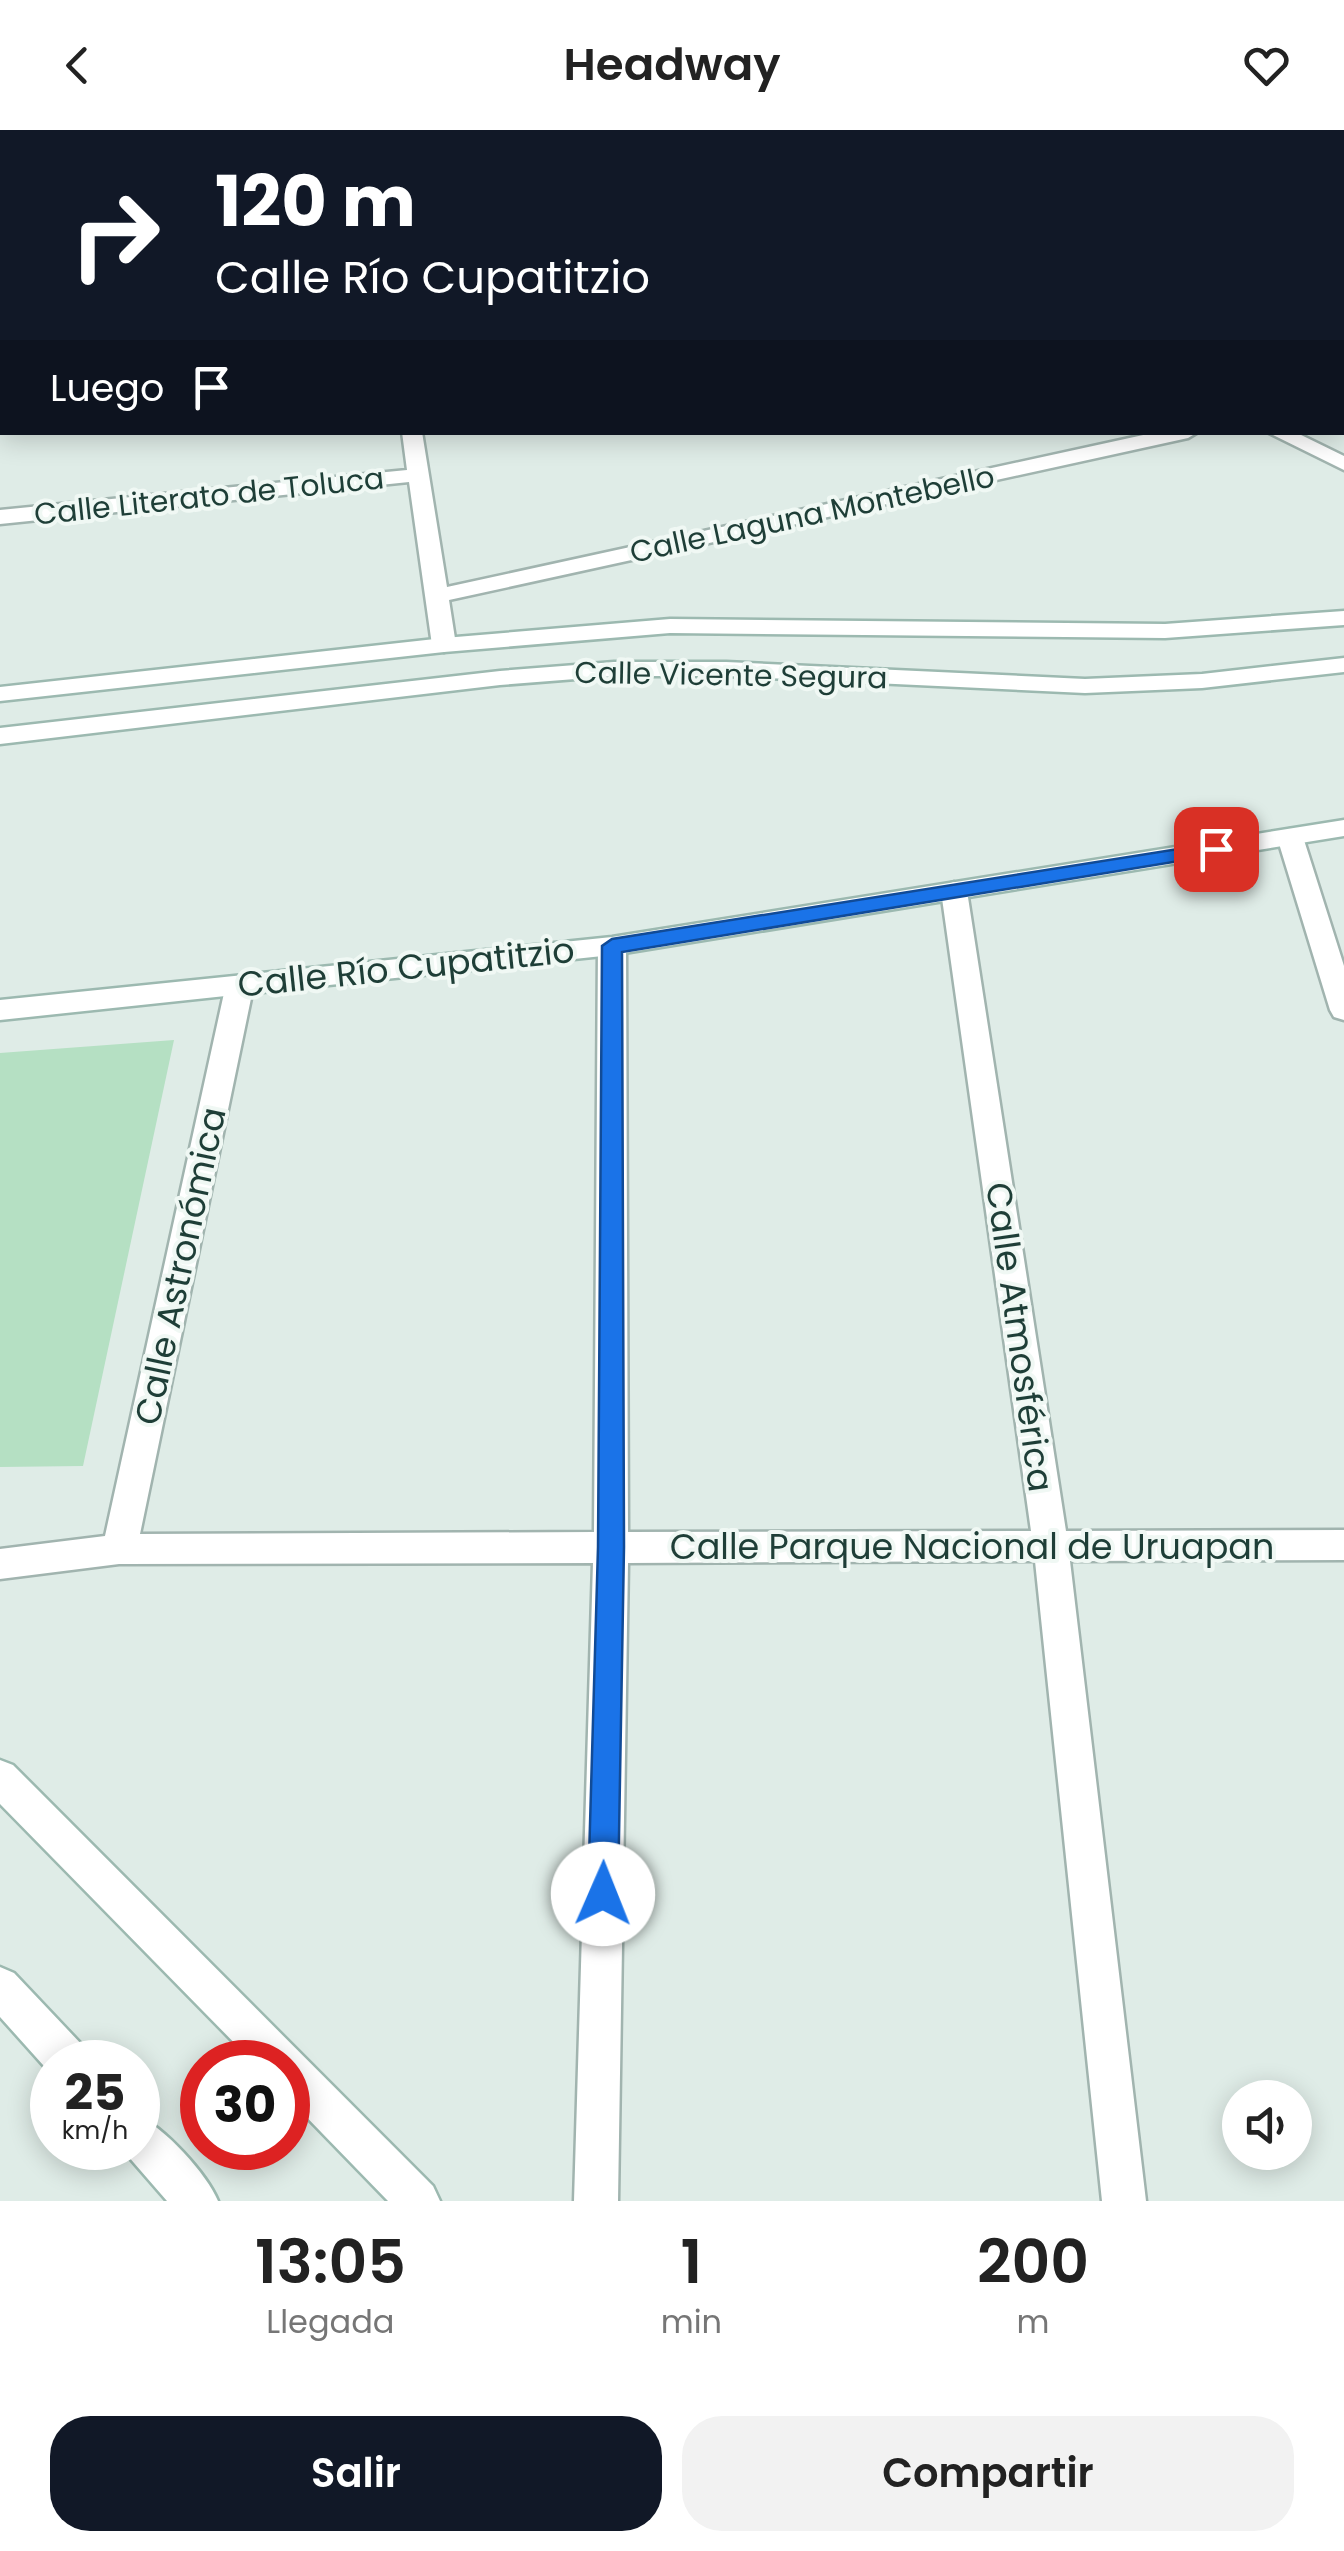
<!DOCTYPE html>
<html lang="es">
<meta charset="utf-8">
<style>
body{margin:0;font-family:Poppins,sans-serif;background:#f2f2f2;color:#222;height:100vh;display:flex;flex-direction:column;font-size:38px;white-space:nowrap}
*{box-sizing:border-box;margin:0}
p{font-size:32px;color:#767676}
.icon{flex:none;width:55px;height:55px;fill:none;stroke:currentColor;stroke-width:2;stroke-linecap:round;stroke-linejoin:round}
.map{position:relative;height:2071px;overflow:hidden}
.drawer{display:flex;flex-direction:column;background:#fff;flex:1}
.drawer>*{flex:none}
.top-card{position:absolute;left:0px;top:0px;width:1345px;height:305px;box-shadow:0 5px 25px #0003;background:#111827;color:#fff;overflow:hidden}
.tools{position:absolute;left:1222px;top:1950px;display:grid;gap:20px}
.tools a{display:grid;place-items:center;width:90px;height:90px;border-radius:50%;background:#fff;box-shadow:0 5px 25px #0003;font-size:50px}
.speed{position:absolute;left:30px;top:1910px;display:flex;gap:20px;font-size:50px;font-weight:700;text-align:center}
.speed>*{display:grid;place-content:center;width:130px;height:130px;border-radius:50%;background:#fff;box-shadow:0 5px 25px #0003;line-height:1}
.speed small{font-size:25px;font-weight:400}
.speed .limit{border:15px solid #d22;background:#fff;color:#111}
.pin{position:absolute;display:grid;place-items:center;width:85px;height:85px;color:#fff;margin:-42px;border-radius:20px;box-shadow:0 5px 15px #0006}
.me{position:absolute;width:110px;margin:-55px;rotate:1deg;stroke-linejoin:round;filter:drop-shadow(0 0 8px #0008)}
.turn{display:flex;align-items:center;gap:35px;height:210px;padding:0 50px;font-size:45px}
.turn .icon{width:130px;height:130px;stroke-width:2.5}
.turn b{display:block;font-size:70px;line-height:85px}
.then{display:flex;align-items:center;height:95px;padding:0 50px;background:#0003;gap:20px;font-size:38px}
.eta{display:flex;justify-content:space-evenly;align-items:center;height:170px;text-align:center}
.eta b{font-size:60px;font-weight:600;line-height:70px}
.cta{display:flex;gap:20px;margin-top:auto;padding:20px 50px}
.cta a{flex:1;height:115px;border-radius:40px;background:#111827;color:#fff;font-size:40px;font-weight:600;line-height:115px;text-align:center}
.cta a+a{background:#f2f2f2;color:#222}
header{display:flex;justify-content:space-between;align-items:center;height:130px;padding:0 50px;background:#fff;font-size:45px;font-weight:600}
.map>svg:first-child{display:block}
.green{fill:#b5e0c3}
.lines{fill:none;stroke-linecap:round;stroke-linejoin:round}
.street-casing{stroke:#a1b4af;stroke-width:5}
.secondary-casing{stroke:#9cb9b0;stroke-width:5}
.street{fill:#fff;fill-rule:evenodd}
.secondary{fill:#fff;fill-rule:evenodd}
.route{fill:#1a73e8;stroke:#114b97;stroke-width:2.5}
.labels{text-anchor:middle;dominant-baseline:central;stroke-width:8;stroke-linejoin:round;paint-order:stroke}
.far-street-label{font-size:30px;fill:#1e3e37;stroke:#f0f8f4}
.street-label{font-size:35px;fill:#1e3e37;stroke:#f0f8f4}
</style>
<header><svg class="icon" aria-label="back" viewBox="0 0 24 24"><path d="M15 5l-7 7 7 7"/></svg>Headway<svg class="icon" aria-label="heart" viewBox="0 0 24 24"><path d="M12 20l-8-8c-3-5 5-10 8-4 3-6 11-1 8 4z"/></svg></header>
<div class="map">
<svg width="1344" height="2071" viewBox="0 0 1344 2071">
<rect width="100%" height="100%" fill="#dfece7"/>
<path class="green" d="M 174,910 L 83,1336 L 0,1337 L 0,923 Z"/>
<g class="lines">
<g class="street-casing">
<path id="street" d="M 186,0 L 202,0 L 203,2 L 187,2 Z
M 331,0 L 347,0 L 348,2 L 332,2 Z
M 717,0 L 769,0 L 770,2 L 718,2 Z
M 1344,95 L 1344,106 L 1342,106 L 1342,95 Z
M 2,125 L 2,137 L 0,138 L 0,126 Z
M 0,247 L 2,247 L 2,259 L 0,259 Z
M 1344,261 L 1344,274 L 1342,274 L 1342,261 Z
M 402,302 L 422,302 L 447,457 L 1157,302 L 1198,302 L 1188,308 L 449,470 L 456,515 L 444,522 L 432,515 L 409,352 L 0,394 L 0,380 L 407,340 Z
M 1267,302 L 1295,302 L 1344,326 L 1344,340 Z
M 1290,699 L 1303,707 L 1344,836 L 1344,890 L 1334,887 L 1330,880 L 1277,707 Z
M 954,752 L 963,755 L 967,761 L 1066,1401 L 1344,1400 L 1344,1430 L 1070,1431 L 1146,2071 L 1102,2071 L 1035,1431 L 628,1433 L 618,2071 L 574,2071 L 593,1433 L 119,1434 L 0,1449 L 0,1419 L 105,1406 L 226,854 L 230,847 L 250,847 L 254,854 L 140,1404 L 594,1402 L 598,816 L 602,809 L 622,809 L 626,816 L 628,1402 L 1031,1401 L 941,761 L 945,755 Z"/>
</g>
<g class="secondary-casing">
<path id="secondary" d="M 1344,481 L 1344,495 L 1165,508 L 670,503 L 444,522 L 0,571 L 0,557 L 444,508 L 670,489 L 1165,494 Z
M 1344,528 L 1344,542 L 1202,558 L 1085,563 L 726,546 L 614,546 L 500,555 L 0,614 L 0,598 L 500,541 L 614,532 L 726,532 L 1085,549 L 1202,544 Z
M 1344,690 L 1344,706 L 612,825 L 0,890 L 0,870 L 612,807 Z
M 0,1630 L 13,1635 L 433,2056 L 440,2071 L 388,2071 L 288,1968 L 288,1932 L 253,1932 L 0,1674 Z
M 0,1837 L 14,1843 L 84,1917 L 89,1932 L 52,1932 L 52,1945 L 0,1887 Z
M 138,1986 C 164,1997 207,2044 218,2071 L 167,2071 L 121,2018 L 138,2018 Z"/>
</g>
<use href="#street" class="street"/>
<use href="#secondary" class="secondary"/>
</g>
<path class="route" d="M 1216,713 L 1222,715 L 1222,724 L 622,822 L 624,1417 L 618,1764 L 614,1774 L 603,1778 L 592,1774 L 588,1764 L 598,1417 L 602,816 L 612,809 Z"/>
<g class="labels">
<g class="far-street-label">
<text transform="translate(209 366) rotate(-6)">Calle Literato de Toluca</text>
<text transform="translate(812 384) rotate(-12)">Calle Laguna Montebello</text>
<text transform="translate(731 545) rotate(1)">Calle Vicente Segura</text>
</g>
<g class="street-label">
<text transform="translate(406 837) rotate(-6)">Calle Río Cupatitzio</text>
<text transform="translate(180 1136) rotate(-78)">Calle Astronómica</text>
<text transform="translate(1020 1207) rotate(82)">Calle Atmosférica</text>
<text x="972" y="1416">Calle Parque Nacional de Uruapan</text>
</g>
</g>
</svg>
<div class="tools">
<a><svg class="icon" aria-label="sound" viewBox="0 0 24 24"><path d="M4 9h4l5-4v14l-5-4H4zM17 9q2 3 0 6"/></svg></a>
</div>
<div class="speed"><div>25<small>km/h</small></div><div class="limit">30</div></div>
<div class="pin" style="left:1216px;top:719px;background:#d93025"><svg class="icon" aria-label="arrive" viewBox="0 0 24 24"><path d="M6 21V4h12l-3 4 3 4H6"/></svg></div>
<svg class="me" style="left:603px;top:1764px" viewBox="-20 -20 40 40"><circle r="19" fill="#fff"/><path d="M0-13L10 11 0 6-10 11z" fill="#1a73e8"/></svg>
<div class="top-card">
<div class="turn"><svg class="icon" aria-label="right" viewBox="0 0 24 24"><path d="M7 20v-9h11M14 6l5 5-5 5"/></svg><div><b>120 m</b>Calle Río Cupatitzio</div></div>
<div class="then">Luego<svg class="icon" aria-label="arrive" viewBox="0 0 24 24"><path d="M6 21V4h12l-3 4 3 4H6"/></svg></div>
</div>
</div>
<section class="drawer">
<div class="eta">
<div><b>13:05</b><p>Llegada</p></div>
<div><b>1</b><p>min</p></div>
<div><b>200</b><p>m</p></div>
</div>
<div class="cta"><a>Salir</a><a>Compartir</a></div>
</section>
